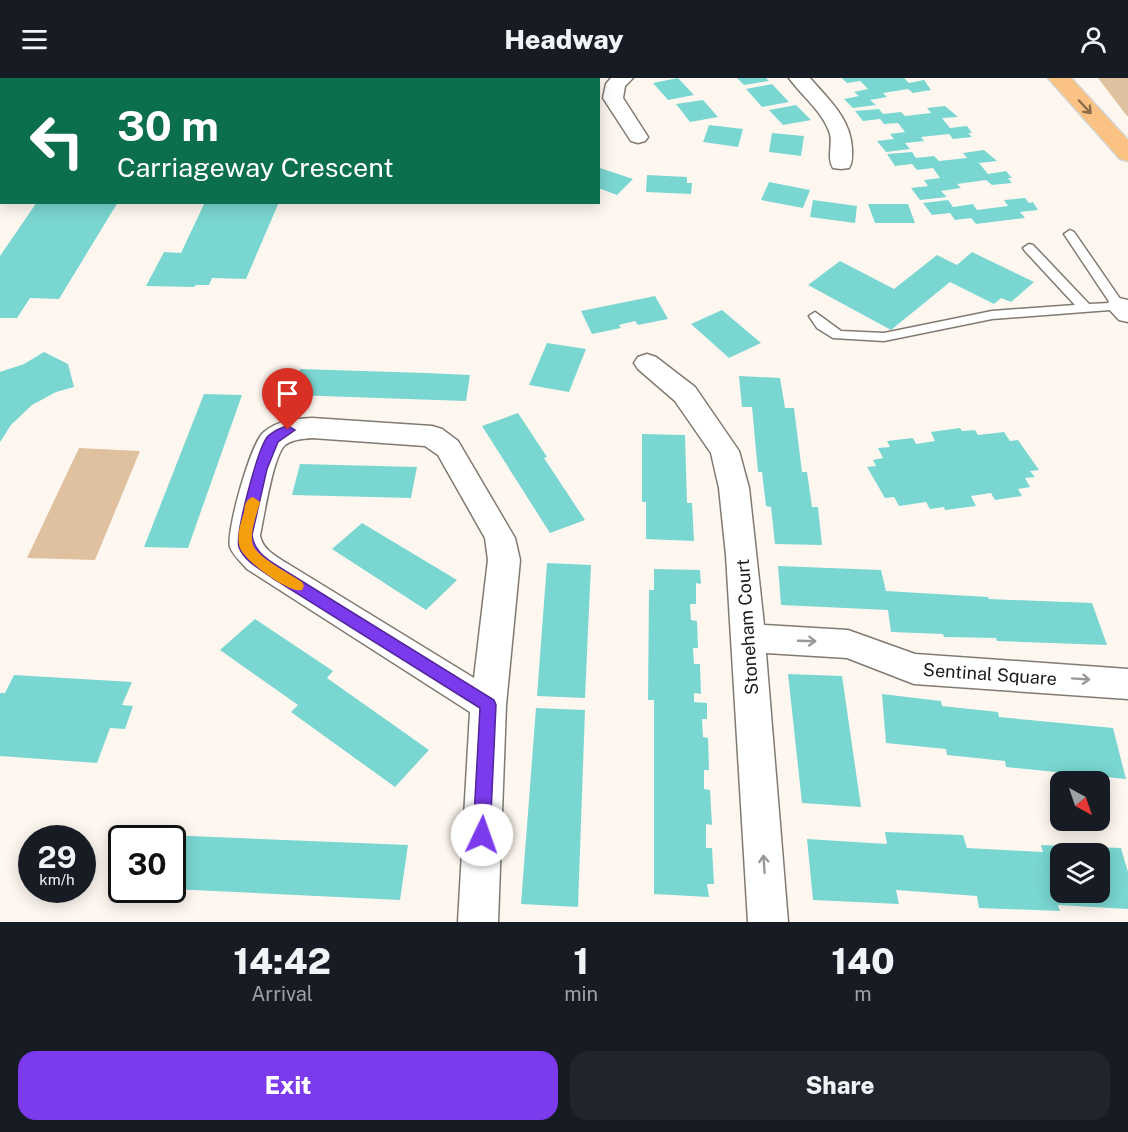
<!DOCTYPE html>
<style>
body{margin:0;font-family:"Public Sans",sans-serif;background:#20242c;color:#f1f3f6;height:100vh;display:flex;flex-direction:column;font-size:22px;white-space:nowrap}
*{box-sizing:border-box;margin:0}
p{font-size:20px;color:#9ea1a6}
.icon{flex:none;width:33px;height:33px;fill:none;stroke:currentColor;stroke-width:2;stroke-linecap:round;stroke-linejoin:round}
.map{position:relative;height:844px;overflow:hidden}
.drawer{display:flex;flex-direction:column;background:#171b24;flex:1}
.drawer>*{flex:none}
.hud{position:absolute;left:0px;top:0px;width:600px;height:126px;box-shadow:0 3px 15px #0003;background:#0b6e4f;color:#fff;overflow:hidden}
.needle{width:39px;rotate:140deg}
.buttons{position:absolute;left:1050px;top:693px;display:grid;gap:12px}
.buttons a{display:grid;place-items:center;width:60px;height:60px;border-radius:12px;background:#171b24;box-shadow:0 3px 15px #0003;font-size:30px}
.speed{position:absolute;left:18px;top:747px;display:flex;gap:12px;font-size:30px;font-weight:700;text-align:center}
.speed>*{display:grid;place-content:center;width:78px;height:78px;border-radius:50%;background:#171b24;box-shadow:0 3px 15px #0003;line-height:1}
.speed small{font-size:15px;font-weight:400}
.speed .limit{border:3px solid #111;border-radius:9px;background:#fff;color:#111}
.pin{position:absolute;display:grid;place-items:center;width:51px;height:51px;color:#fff;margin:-62px -26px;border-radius:50% 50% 50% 0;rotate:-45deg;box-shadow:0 0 6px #0007}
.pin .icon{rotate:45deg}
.me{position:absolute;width:66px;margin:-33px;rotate:3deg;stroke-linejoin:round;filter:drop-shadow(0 0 4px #0008)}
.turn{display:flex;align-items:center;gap:21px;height:126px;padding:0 18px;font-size:27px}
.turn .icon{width:78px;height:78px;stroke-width:2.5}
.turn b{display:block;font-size:42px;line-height:51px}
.eta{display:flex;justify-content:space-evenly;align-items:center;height:102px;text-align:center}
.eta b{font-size:36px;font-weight:800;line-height:42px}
.cta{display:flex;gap:12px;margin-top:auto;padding:12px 18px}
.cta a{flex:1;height:69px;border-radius:18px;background:#7c3aed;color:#fff;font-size:24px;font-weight:800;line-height:69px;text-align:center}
.cta a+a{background:#20242c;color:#f1f3f6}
header{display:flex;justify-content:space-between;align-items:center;height:78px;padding:0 18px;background:#171b24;font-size:27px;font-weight:800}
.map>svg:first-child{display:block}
.green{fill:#dfc19f}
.building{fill:#7ad6d1;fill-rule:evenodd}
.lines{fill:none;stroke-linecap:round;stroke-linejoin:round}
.lane-casing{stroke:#817a71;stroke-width:3}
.street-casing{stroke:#817a71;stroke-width:3}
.highway-casing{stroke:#d6d6d5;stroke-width:3}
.lane{fill:#fff;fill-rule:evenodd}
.street{fill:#fff;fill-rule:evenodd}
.highway{fill:#fac383;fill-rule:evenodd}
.oneway{stroke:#8c6e4d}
.oneway2{stroke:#999897}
.route{fill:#7c3aed;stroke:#51269a;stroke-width:1.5}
.slow{fill:#f59e0b}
.labels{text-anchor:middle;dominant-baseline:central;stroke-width:6;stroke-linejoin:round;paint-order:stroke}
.street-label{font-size:18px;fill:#1d1a17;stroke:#fff}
</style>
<header><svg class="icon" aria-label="menu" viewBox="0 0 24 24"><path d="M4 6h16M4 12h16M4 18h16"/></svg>Headway<svg class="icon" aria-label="person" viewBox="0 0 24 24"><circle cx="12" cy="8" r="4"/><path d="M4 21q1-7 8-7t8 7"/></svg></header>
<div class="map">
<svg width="1128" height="844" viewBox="0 0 1128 844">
<rect width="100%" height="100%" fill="#fef7f0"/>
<path class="green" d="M 1098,0 L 1128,0 L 1128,38 L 1127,38 Z
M 79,370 L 140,373 L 95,482 L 27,480 Z"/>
<path class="building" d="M 678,0 L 694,17 L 668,22 L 653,5 Z
M 737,0 L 766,0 L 769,3 L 744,7 Z
M 842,0 L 904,0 L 909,5 L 924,2 L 931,12 L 913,15 L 908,11 L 883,15 L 887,19 L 870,22 L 876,27 L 853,30 L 844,21 L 859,18 L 854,14 L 868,11 L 860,3 L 847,5 Z
M 772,6 L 789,24 L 762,29 L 746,11 Z
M 703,22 L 718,39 L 690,44 L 676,26 Z
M 796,27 L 811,42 L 783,47 L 769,32 Z
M 945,28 L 958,39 L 942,40 L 950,50 L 967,48 L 972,55 L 968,55 L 972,59 L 953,61 L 949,56 L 921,59 L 924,63 L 905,65 L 910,71 L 886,74 L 877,63 L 894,61 L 890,56 L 905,54 L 898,45 L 884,46 L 880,41 L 863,43 L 855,33 L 879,31 L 883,36 L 901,34 L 905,38 L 931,35 L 927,30 Z
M 709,47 L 743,51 L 738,69 L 703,64 Z
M 772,55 L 804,58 L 801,78 L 769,74 Z
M 984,72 L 997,83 L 979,85 L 988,96 L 1006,93 L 1012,100 L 1008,100 L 1012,105 L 992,107 L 986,102 L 957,106 L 961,110 L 941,113 L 947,119 L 920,122 L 911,110 L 928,108 L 924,102 L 940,100 L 933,90 L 917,92 L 912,86 L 895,88 L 887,76 L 912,74 L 916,80 L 934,78 L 939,83 L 967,80 L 963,75 Z
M 600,90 L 633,101 L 617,117 L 598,110 Z
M 647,97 L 687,99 L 687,105 L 692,105 L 691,116 L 646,114 Z
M 769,104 L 810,112 L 803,130 L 761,122 Z
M 1025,120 L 1029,125 L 1033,124 L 1038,132 L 1020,134 L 1025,140 L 976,146 L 971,140 L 955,142 L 950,135 L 932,137 L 923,125 L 948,122 L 953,129 L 973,126 L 977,132 L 1008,128 L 1004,122 Z
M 813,122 L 857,128 L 855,145 L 810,139 Z
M 37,124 L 118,124 L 59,221 L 30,220 L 17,240 L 0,240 L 0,178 Z
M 205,124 L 279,124 L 246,201 L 212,200 L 209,207 L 196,207 L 194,209 L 146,208 L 164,174 L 181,175 Z
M 868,126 L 908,126 L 915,145 L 875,145 Z
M 972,174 L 1034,204 L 1011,224 L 1001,220 L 994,226 L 950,204 L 891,252 L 808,207 L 840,183 L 894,211 L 937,177 L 957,187 Z
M 655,218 L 668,241 L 638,247 L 635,243 L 619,247 L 621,250 L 592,256 L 581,233 Z
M 722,232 L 761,265 L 729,280 L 691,246 Z
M 547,265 L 586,271 L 569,314 L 529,307 Z
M 44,274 L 68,286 L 74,309 L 56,314 L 32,327 L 11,347 L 0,364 L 0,294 L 24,286 Z
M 300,291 L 426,295 L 470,297 L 466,323 L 292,317 Z
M 739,298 L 780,300 L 785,330 L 794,330 L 802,394 L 807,394 L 812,429 L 818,429 L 822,467 L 775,466 L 771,429 L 766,428 L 762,394 L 758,394 L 752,329 L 742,329 Z
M 204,316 L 242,317 L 188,470 L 144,469 Z
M 518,335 L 547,379 L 544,380 L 585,442 L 550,455 L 482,348 Z
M 960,350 L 962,353 L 975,352 L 978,357 L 1004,354 L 1010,363 L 1018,362 L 1039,392 L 1030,393 L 1035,399 L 1025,400 L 1030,409 L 1018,411 L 1022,418 L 995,422 L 991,415 L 971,418 L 976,428 L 945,432 L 944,429 L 930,431 L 926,424 L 899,428 L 894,419 L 885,420 L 867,389 L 876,388 L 873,382 L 883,380 L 878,370 L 890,369 L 887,363 L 913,360 L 916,366 L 935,363 L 931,354 Z
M 642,356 L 685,357 L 687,425 L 692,425 L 694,463 L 646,461 L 646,424 L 642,424 Z
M 300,386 L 417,389 L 411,420 L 292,417 Z
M 362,445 L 457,502 L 426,532 L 332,471 Z
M 547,485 L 591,487 L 585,620 L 537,618 Z
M 778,488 L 881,492 L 886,513 L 988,519 L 989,521 L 1092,525 L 1107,567 L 997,563 L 996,560 L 944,559 L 943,556 L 891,554 L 888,532 L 781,527 Z
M 654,491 L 700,492 L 701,506 L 696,505 L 696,526 L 690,526 L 691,542 L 697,543 L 698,570 L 693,570 L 694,586 L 700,586 L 701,616 L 694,615 L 694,624 L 707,625 L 707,641 L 702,641 L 703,659 L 708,660 L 709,692 L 704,692 L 704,711 L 710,712 L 712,747 L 706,746 L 706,770 L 712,770 L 714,806 L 707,806 L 709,819 L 654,816 L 654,622 L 648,622 L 649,512 L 654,512 Z
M 255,541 L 333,593 L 327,600 L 429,672 L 395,709 L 291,634 L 298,627 L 220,572 Z
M 788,596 L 842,598 L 861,729 L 802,725 Z
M 14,597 L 132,604 L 122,627 L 133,628 L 125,651 L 110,650 L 97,685 L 0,678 L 0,615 L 5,615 Z
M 882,616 L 941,623 L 942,628 L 998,634 L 999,639 L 1113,650 L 1126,701 L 1006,689 L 1005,683 L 947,677 L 946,671 L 886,665 Z
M 536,630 L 585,632 L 578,829 L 521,826 Z
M 885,754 L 963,757 L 967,770 L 1043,774 L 1041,767 L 1121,770 L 1128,794 L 1128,831 L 1058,827 L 1060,833 L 979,830 L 977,818 L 896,812 L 899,826 L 813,822 L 807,761 L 887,766 ZM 1060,776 L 1100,776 L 1100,814 L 1060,814 Z
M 166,757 L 408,767 L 400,822 L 172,811 L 172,760 L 165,760 Z"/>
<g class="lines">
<g class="lane-casing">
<path id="lane" d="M 1070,152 L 1074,154 L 1123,225 L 1125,228 L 1123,231 L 992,241 L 884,263 L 833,260 L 817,250 L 809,238 L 815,234 L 841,253 L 884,255 L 992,233 L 1075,227 L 1025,173 L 1023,170 L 1029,166 L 1033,167 L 1089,226 L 1110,225 L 1064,156 Z"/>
</g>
<g class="street-casing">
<path id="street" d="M 611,0 L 633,0 L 625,8 L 623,20 L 648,59 L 645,63 L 638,65 L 631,63 L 603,20 L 606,6 Z
M 789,0 L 810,0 C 829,22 851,41 852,71 C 852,78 853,84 849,90 L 841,91 L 833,90 C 826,79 834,64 829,53 C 821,32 802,18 789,0 Z
M 1119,220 L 1128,222 L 1128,244 L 1119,242 L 1106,228 L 1110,222 Z
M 647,276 L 656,279 L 695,309 L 739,373 L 749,410 L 764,547 L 848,552 L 915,576 L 1128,591 L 1128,621 L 914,606 L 847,580 L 766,575 L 788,844 L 748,844 L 726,477 L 719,410 L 711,375 L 675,323 L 638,291 L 634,285 L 638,279 Z
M 312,340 L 432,348 L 442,351 L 458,363 L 515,460 L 520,482 L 506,627 L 498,844 L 458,844 L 470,634 L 247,491 C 241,484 233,477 230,469 C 226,453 251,364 264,354 C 278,342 295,341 312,340 ZM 312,360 L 425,368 L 438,377 L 485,460 L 488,482 L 474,600 L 293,489 C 281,481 262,473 260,457 C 264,439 273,378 285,367 C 293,361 303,361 312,360 Z"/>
</g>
<g class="highway-casing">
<path id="highway" d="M 1048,0 L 1071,0 L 1128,62 L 1128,83 L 1120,81 Z"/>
</g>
<use href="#lane" class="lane"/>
<use href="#street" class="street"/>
<use href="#highway" class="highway"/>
</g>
<defs><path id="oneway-shaft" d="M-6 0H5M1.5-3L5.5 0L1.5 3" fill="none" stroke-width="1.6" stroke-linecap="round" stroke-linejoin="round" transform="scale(1.5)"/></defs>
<use class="oneway" href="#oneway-shaft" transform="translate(1085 29) rotate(47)"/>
<g class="oneway2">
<use href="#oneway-shaft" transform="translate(807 563) rotate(2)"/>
<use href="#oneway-shaft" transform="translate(1081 601) rotate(4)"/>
<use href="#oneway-shaft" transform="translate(764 786) rotate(-94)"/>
</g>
<path class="route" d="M 288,348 L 295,352 L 278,364 L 267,391 L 252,457 C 254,476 272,484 287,494 L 494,622 L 496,627 L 490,757 L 488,763 L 482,765 L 475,763 L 473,757 L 480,630 L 277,503 C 265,494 244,484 239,469 C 235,456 258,369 268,358 C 273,354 282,349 288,348 Z"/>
<path class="slow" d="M 253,419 L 260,424 C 257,436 249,455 253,467 C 258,480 290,496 302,504 L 304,508 L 302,512 C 290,516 247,484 241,472 C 235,460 241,445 244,434 C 245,427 245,422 253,419 Z"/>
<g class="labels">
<g class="street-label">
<text transform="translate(747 549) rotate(-94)">Stoneham Court</text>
<text transform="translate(990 596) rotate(4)">Sentinal Square</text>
</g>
</g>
</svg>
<div class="buttons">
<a><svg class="needle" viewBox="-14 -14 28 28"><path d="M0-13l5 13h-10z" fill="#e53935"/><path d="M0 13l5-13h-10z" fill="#9ea1a6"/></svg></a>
<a><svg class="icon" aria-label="layers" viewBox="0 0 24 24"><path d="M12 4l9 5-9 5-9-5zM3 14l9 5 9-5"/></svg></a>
</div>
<div class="speed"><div>29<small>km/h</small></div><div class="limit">30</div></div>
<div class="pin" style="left:288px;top:352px;background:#d93025"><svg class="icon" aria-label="arrive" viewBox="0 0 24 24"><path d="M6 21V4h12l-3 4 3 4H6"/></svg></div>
<svg class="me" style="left:482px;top:757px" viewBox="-20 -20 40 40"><circle r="19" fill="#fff"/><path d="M0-13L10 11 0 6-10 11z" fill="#7c3aed"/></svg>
<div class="hud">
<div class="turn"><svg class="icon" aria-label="left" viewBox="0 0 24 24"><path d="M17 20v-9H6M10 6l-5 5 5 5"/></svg><div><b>30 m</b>Carriageway Crescent</div></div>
</div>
</div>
<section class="drawer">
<div class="eta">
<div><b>14:42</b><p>Arrival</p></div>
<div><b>1</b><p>min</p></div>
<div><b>140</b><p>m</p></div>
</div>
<div class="cta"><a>Exit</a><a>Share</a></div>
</section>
